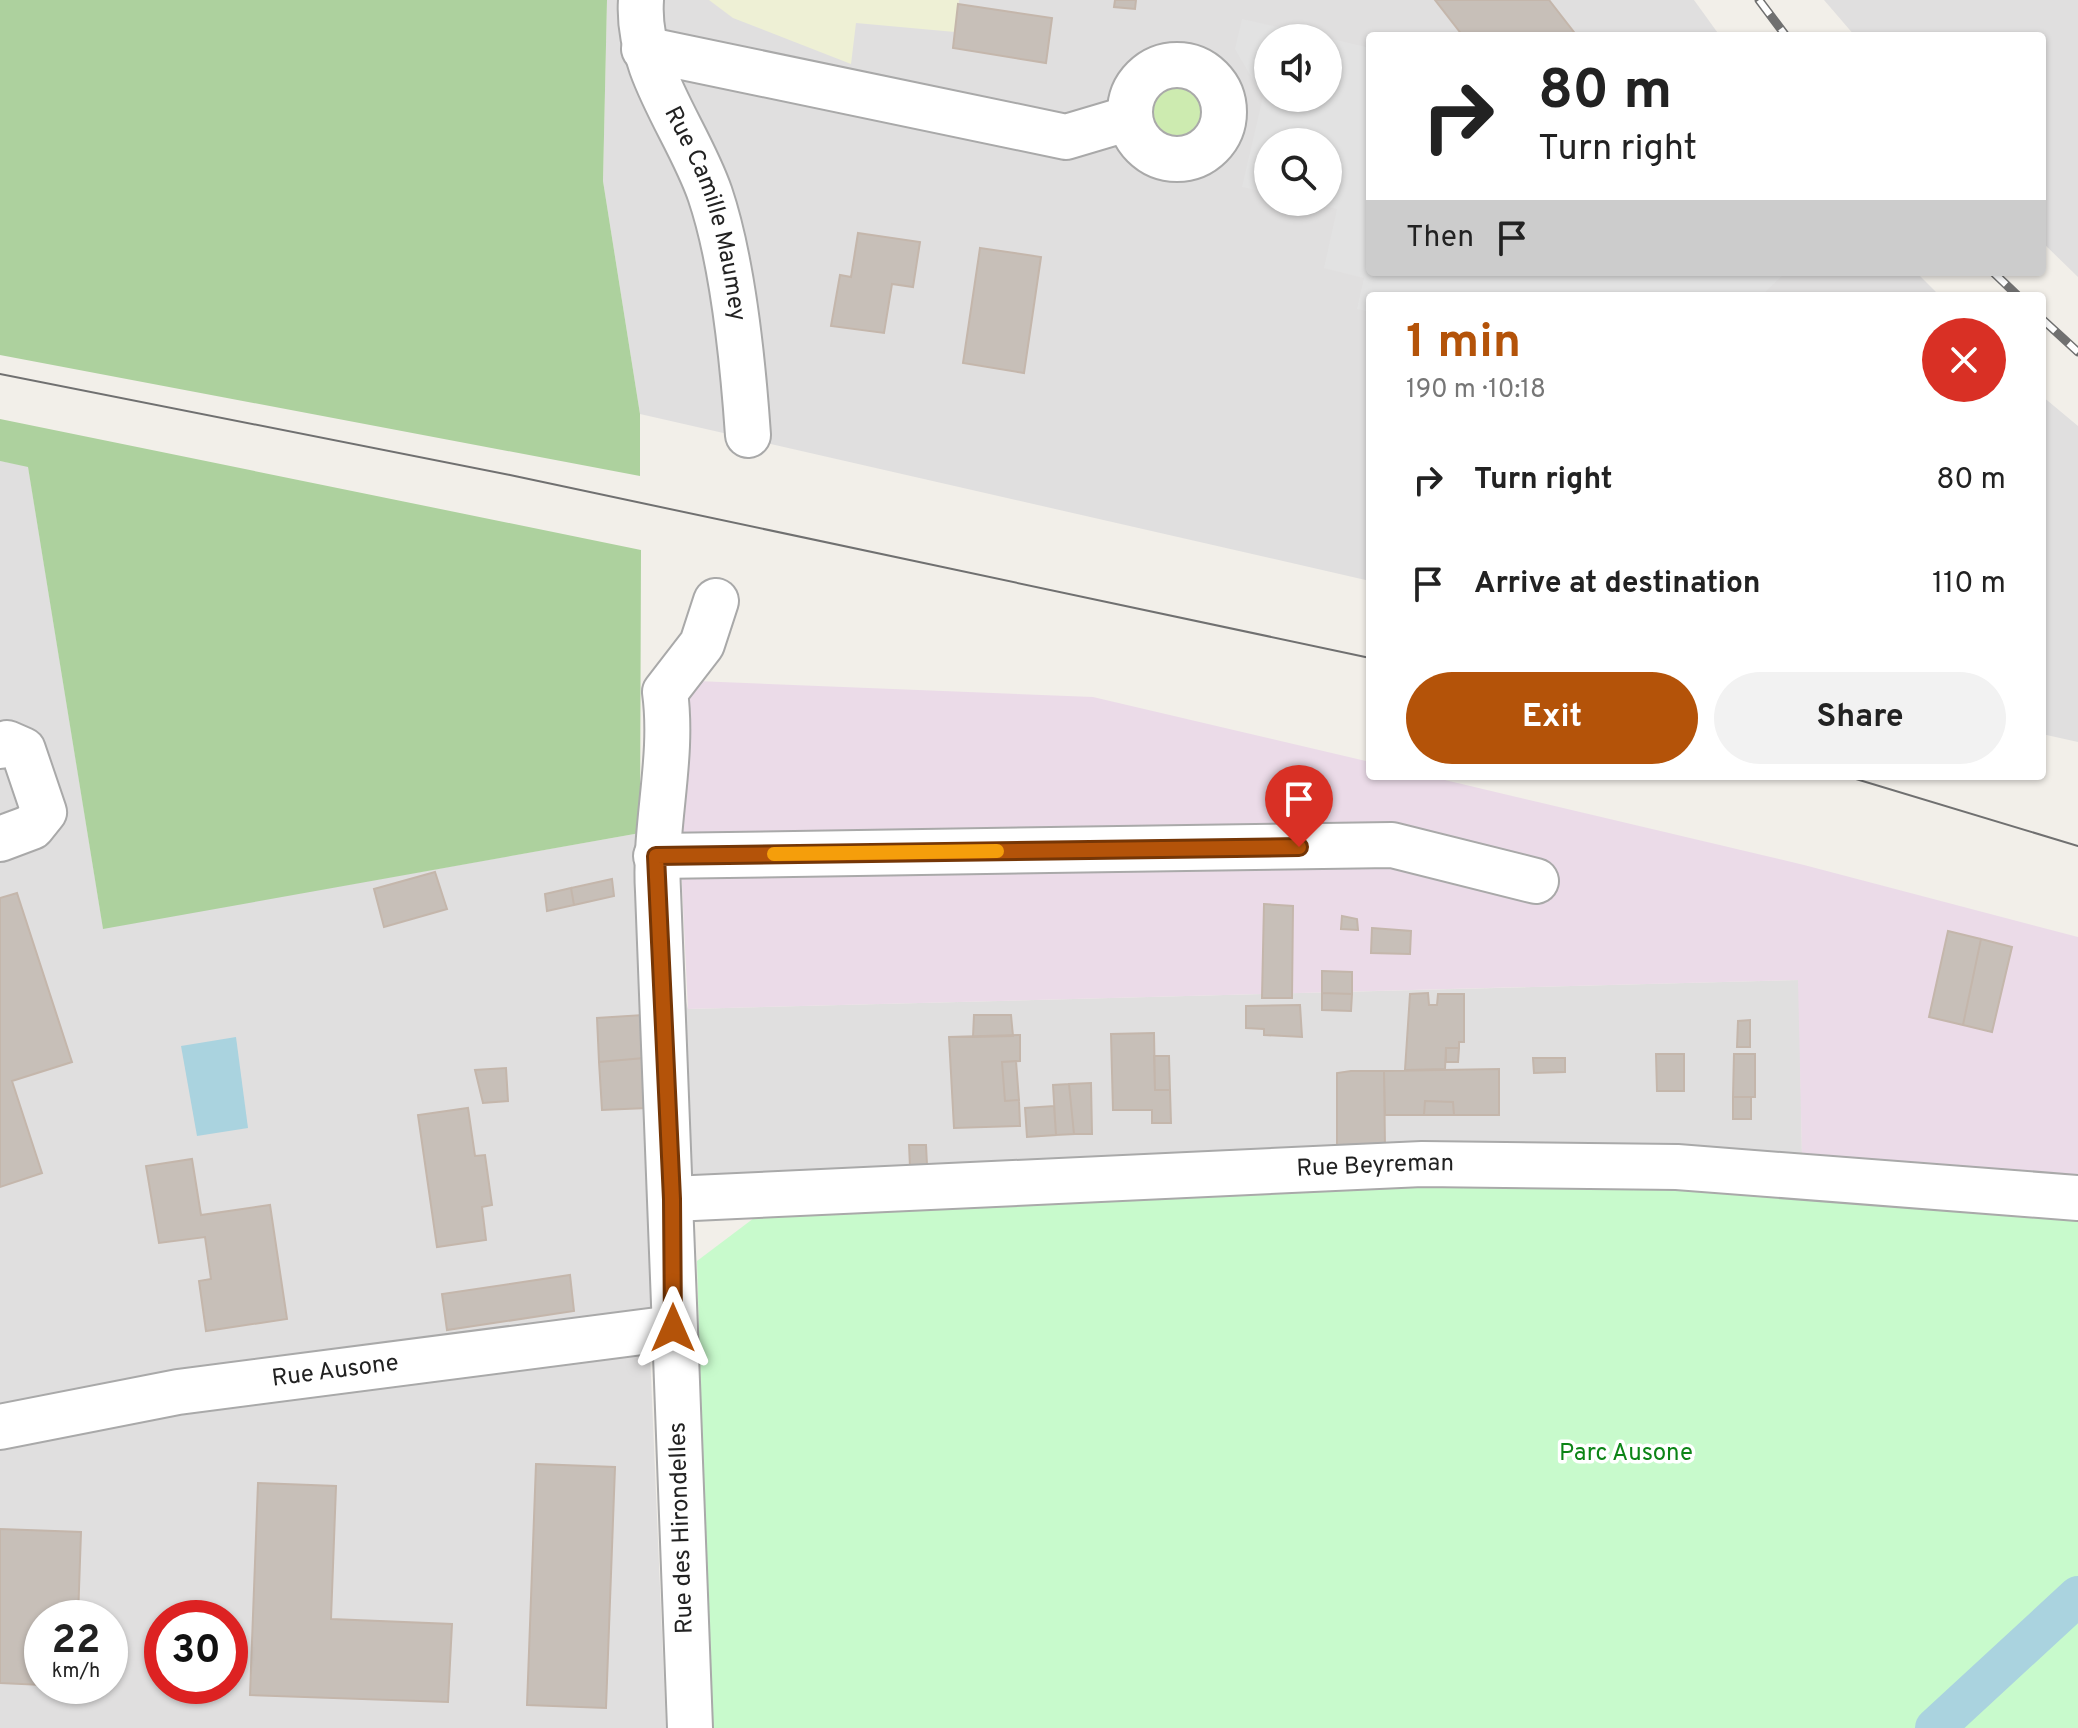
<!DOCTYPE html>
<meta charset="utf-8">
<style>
body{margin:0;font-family:Overpass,sans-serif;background:#f2f2f2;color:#222;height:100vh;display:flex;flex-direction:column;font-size:30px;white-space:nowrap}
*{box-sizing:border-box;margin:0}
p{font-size:26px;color:#767676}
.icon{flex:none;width:44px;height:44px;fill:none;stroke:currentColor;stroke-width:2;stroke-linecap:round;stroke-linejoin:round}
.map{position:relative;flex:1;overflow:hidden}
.side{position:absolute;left:1366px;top:292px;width:680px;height:488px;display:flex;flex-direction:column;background:#fff;border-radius:8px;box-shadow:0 2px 6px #0004}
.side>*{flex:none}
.top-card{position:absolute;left:1366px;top:32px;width:680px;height:244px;border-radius:8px;box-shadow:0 2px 6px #0004;background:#fff;color:#222;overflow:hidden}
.tools{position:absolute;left:1254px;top:24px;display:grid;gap:16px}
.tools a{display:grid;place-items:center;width:88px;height:88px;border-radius:50%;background:#fff;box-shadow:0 2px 6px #0004;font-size:40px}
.speed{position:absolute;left:24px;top:1600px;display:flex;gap:16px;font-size:40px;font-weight:700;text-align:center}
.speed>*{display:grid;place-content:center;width:104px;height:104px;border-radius:50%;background:#fff;box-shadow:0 2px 6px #0004;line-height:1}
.speed small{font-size:20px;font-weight:400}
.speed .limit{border:12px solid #d22;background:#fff;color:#111}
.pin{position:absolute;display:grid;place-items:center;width:68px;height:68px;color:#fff;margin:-82px -34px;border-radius:50% 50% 50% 0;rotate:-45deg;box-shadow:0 0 8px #0007}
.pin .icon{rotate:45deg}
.me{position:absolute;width:88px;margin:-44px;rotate:0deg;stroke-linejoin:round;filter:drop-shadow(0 0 6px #0008)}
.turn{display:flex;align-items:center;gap:28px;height:168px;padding:0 40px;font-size:36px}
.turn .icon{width:104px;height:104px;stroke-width:2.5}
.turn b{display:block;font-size:56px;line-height:68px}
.then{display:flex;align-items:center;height:76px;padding:0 40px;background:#0003;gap:16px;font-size:30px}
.round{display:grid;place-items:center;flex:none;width:84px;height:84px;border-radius:42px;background:#f2f2f2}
.headline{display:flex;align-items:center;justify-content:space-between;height:136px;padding:0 40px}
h1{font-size:48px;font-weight:700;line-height:60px;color:#b45309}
.cta{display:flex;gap:16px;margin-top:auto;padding:16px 40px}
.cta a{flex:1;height:92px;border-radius:48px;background:#b45309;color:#fff;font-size:32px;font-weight:700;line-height:92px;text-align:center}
.cta a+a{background:#f2f2f2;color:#222}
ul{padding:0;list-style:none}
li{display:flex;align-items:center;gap:24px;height:104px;padding:0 40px}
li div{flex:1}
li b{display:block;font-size:30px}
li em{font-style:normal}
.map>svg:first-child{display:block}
.residential{fill:#e0dfdf;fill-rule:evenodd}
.industrial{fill:#ebdbe8}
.farmland{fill:#eef0d5}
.grass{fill:#cdebb0}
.forest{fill:#add19e}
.park{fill:#c8facc}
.parking{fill:#e2e2e2}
.water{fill:#aad3df}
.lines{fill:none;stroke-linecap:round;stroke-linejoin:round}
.canal{stroke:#aad3df;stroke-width:40}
.building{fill:#c7bfb8;stroke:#c4b6ab;stroke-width:2}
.minor-casing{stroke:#a9a9a9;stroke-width:48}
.minor{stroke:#fff;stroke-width:44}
.tram{stroke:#707070;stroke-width:2}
.rail-casing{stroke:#707070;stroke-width:9}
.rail{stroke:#fff;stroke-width:6;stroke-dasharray:18;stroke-linecap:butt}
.route-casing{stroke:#753606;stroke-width:20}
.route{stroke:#b45309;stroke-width:14}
.slow{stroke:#f59e0b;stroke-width:14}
.labels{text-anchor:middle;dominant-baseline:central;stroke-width:7;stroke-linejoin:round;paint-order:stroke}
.street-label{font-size:24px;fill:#222;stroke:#fff}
.park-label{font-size:24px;fill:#0c8416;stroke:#fff}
</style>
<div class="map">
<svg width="2078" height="1728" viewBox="0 0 2078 1728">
<rect width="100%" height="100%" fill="#f2efe9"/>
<path class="residential" d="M 607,0 L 1694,0 L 1720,36 L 1370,36 L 1370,272 L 1916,272 L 1940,296 L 1370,296 L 1370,581 L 640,414 L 603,181 ZM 1268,38 L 1328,38 L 1328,98 L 1268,98 ZM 1268,142 L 1328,142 L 1328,202 L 1268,202 Z
M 1824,0 L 2078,0 L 2078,277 L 2042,242 L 2042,36 L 1855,36 Z
M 2042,396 L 2078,426 L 2078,742 L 2042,734 Z
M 0,461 L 28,466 L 103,928 L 640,833 L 688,1009 L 1799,980 L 1802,1156 L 673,1199 L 673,1328 L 0,1427 Z
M 650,1353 L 666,1728 L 0,1728 L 0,1445 L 16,1437 ZM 42,1618 L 110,1618 L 110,1686 L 42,1686 ZM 162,1618 L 230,1618 L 230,1686 L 162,1686 Z"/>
<path class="industrial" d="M 672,680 L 1093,697 L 1370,762 L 1370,776 L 1428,776 L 1804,865 L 2078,937 L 2078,1179 L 1802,1156 L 1798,980 L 688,1009 Z"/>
<path class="farmland" d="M 709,0 L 959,0 L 955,32 L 856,23 L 851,64 L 733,18 Z"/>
<path class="grass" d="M1145 112a32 32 0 1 1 64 0a32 32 0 1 1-64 0Z"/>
<path class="forest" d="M 0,0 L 607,0 L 603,181 L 640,414 L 640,476 L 0,355 Z
M 0,419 L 641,550 L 640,833 L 103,929 L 28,467 L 0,461 Z"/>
<path class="park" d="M 1663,1178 L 2078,1213 L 2078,1728 L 710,1728 L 697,1261 L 770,1206 Z"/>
<path class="parking" d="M 1242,19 L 1327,38 L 1268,38 L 1268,98 L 1328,98 L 1328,38 L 1370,48 L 1370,272 L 1784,274 L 1761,296 L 1370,296 L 1370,312 L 1357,309 L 1364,278 L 1324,268 L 1337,209 L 1307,202 L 1328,202 L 1328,142 L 1268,142 L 1268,193 L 1242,187 L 1263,97 L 1235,49 Z"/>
<path class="water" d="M 236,1037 L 248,1128 L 197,1136 L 181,1046 Z"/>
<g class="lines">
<path class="canal" d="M 1935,1728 L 2078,1596"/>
</g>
<path class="building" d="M 1115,0 L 1136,0 L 1135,9 L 1114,7 Z
M 1435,0 L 1549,0 L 1577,36 L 1463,36 Z
M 958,4 L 1052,18 L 1046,63 L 953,48 Z
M 858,233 L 920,242 L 913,287 L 892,284 L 884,333 L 831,326 L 840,275 L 851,277 Z
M 980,248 L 1041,257 L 1024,373 L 963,363 Z
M 435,872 L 447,909 L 384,927 L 374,889 Z
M 612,879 L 614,896 L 574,905 L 571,888 Z
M 571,888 L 574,905 L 547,911 L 545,894 Z
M 17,893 L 72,1062 L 12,1081 L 42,1173 L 0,1187 L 0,898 Z
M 1264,904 L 1293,906 L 1292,998 L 1262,998 Z
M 1342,916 L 1357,919 L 1358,930 L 1341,929 Z
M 1372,928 L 1411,931 L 1410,954 L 1371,953 Z
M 1948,931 L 1981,939 L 1963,1025 L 1929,1017 Z
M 1981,939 L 2012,947 L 1992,1032 L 1963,1025 Z
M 1322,971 L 1352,972 L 1352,994 L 1322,993 Z
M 1322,993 L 1352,994 L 1351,1011 L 1322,1010 Z
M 1428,993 L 1429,1005 L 1437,1005 L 1438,994 L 1464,994 L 1464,1042 L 1459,1042 L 1459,1048 L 1446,1048 L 1445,1069 L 1405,1070 L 1410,994 Z
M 1300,1005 L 1302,1037 L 1264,1035 L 1264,1029 L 1246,1028 L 1246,1006 Z
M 643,1015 L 644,1058 L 599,1062 L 597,1018 Z
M 974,1015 L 1011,1015 L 1013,1036 L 973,1037 Z
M 1750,1020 L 1750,1047 L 1737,1047 L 1738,1021 Z
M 1154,1033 L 1155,1090 L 1170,1090 L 1171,1123 L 1152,1123 L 1152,1110 L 1113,1110 L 1111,1034 Z
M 1020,1035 L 1020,1061 L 1002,1062 L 1005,1101 L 1019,1100 L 1020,1126 L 954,1128 L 949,1037 Z
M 1446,1048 L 1459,1048 L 1458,1062 L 1446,1062 Z
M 1656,1054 L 1684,1054 L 1684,1091 L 1657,1091 Z
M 1734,1054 L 1755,1054 L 1755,1097 L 1733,1097 Z
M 1154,1056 L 1169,1056 L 1170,1090 L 1155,1090 Z
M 644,1058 L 647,1108 L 602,1110 L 599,1062 Z
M 1533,1058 L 1565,1058 L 1565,1072 L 1534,1073 Z
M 1016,1061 L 1019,1100 L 1005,1101 L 1002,1062 Z
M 506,1068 L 508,1101 L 483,1103 L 475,1070 Z
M 1499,1069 L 1499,1115 L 1454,1115 L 1453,1102 L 1425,1101 L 1424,1115 L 1385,1115 L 1384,1071 Z
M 1351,1071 L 1384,1071 L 1385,1148 L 1337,1148 L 1337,1073 Z
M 1091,1083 L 1092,1134 L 1074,1134 L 1069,1084 Z
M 1069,1084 L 1074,1134 L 1056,1135 L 1053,1085 Z
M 1733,1097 L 1751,1097 L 1751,1119 L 1733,1119 Z
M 1425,1101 L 1453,1102 L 1454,1115 L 1424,1115 Z
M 1054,1106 L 1056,1135 L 1027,1137 L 1025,1108 Z
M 468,1108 L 475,1156 L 485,1155 L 492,1205 L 482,1207 L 486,1240 L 437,1247 L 418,1115 Z
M 909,1145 L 926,1145 L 927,1165 L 910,1167 Z
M 192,1159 L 201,1215 L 270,1205 L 287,1319 L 206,1331 L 199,1281 L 211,1279 L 205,1237 L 159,1243 L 146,1166 Z
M 570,1275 L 574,1311 L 447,1330 L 442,1294 Z
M 536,1464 L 615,1467 L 606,1708 L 527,1705 Z
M 258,1483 L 336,1486 L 331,1619 L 452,1624 L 448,1702 L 250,1695 Z
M 0,1529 L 81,1532 L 78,1618 L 42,1618 L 42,1685 L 0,1683 Z"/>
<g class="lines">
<g class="minor-casing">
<g id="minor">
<path id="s1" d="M 641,0 C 636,70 688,130 710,194 C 733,262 743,363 748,435"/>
<path d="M 644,49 L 1066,137 L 1130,118"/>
<circle cx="1177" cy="112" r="47"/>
<path d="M 0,746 L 7,743 L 23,750 L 44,812 L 32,827 L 0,839"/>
<path d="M 656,856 L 1392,845 L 1536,881"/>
<path id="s2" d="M 672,1199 L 1422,1164 L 1677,1167 L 2078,1198"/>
<path id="s3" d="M 0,1427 L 178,1392 L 673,1328"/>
<path d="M 690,1728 C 678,1449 671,1170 658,891 C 654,825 674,758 665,692 L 702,644 L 716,601"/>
</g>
</g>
<use href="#minor" class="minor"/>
<path class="tram" d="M 0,374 L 510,475 L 1370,658
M 1846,776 L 2078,846"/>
<g class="rail-casing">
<path id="rail" d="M 1759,0 L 1786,36
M 1993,272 L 2018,296
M 2042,319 L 2078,352"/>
</g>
<use href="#rail" class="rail"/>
</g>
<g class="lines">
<g class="route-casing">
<path id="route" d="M 673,1328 L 672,1199 L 656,856 L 1299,847"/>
</g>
<use href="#route" class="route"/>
<path class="slow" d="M 774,854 L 997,851"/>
</g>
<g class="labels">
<g class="street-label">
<text stroke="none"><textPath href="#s1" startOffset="226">Rue Camille Maumey</textPath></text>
<text stroke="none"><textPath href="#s2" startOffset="704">Rue Beyreman</textPath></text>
<text stroke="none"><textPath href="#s3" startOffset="340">Rue Ausone</textPath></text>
<text transform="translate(682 1528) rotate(-92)">Rue des Hirondelles</text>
</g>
<g class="park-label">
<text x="1626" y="1454">Parc Ausone</text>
</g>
</g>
</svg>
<div class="tools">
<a><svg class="icon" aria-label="sound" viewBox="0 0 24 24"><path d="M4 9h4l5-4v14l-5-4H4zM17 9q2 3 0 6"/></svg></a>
<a><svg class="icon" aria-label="search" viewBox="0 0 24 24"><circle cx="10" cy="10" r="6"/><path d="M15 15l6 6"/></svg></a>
</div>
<div class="speed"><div>22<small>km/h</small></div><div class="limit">30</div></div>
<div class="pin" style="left:1299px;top:847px;background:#d93025"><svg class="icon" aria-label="arrive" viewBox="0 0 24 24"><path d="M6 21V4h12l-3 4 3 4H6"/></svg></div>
<svg class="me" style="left:673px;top:1328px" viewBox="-20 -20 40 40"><path d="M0-17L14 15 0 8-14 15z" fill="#b45309" stroke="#fff" stroke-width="4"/></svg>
<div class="top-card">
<div class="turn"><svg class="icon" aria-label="right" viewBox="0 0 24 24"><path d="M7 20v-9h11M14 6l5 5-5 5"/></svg><div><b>80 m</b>Turn right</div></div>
<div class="then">Then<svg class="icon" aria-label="arrive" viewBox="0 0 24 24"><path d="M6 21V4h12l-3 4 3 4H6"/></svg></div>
</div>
<section class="side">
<div class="headline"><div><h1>1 min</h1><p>190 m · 10:18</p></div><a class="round" style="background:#d93025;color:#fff"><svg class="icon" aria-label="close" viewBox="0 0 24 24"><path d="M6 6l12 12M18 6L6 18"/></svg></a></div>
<ul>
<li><svg class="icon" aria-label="right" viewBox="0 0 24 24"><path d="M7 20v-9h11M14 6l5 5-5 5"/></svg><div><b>Turn right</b></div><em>80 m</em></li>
<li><svg class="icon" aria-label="arrive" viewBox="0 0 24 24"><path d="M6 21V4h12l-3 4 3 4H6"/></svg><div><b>Arrive at destination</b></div><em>110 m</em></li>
</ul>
<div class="cta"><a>Exit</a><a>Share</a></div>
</section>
</div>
